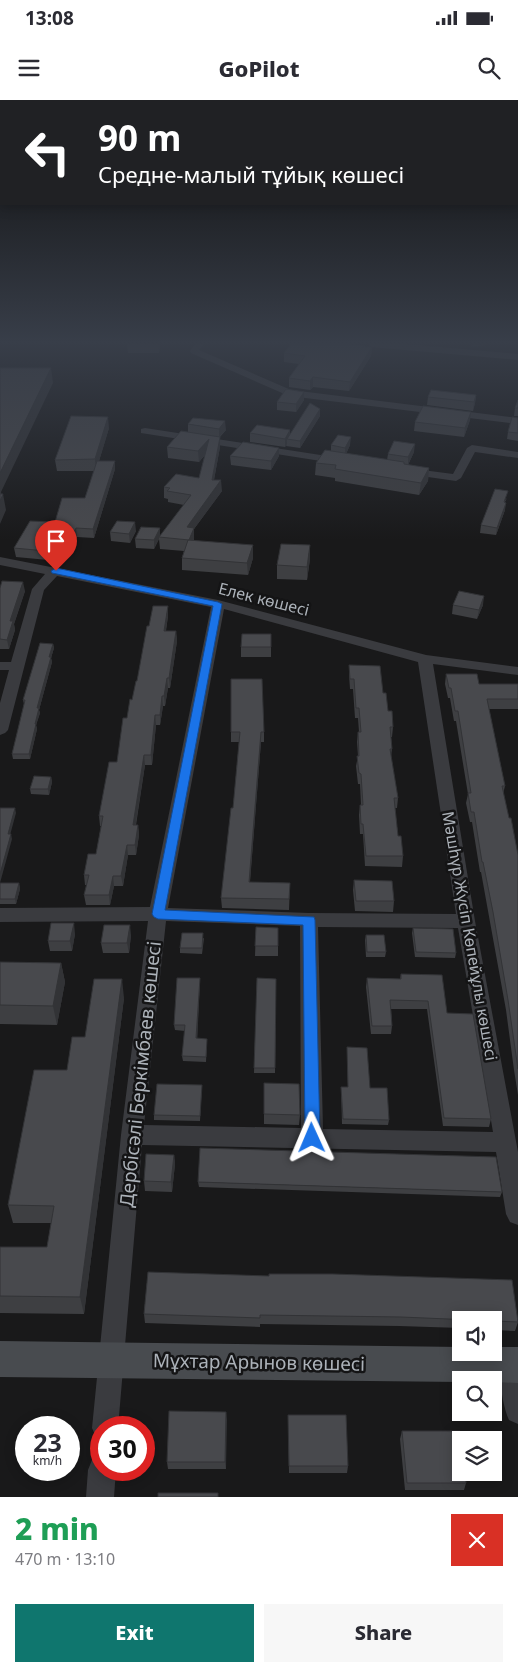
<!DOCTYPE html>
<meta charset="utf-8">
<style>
body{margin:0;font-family:"Noto Sans",sans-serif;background:#f7f7f7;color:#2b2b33;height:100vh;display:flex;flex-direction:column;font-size:19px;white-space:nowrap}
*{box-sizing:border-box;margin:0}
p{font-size:16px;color:#7c7c81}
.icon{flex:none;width:28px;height:28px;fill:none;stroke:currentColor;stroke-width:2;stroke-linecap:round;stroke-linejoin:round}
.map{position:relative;height:1397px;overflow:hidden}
.details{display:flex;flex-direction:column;background:#fff;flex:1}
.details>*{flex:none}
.hud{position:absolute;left:0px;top:0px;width:519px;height:105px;box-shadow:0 2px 12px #0003;background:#202124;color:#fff;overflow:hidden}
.fabs{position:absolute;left:452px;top:1211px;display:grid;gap:10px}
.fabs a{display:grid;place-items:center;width:50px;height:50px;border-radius:0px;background:#fff;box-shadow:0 2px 12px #0003;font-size:25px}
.speed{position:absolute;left:15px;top:1316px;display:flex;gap:10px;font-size:25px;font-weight:700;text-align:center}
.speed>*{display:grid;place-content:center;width:65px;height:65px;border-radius:50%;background:#fff;box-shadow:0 2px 12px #0003;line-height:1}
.speed small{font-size:12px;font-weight:400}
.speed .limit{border:8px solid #d22;background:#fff;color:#111}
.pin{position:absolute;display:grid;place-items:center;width:42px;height:42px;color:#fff;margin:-51px -21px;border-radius:50% 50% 50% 0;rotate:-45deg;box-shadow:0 0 5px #0007}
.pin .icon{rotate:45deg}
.me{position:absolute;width:55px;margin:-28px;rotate:359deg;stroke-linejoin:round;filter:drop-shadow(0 0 4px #0008)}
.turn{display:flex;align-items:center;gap:18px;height:105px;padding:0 15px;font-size:22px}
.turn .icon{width:65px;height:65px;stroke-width:2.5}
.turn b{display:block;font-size:35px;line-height:42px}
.round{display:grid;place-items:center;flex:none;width:52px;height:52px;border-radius:0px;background:#f7f7f7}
.headline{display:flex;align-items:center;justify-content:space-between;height:85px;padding:0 15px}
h1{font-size:30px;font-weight:800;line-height:38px;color:#1e9e55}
.primary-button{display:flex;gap:10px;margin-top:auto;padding:10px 15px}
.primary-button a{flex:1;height:58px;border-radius:0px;background:#0f766e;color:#fff;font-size:20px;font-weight:800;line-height:58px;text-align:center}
.primary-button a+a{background:#f7f7f7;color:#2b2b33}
.status{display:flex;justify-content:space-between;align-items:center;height:35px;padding:0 25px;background:#fff;direction:ltr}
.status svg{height:14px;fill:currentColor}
header{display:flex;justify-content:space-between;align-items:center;height:65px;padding:0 15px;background:#fff;font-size:22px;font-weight:800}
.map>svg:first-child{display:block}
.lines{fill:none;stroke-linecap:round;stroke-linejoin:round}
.minor{fill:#3a3b3f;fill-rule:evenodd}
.secondary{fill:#484b4f;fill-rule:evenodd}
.wall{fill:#3e3f42}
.shaded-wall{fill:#323336}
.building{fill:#48494d;stroke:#323336}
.route{fill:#1a73e8;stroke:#114b97}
.labels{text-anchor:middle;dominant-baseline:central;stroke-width:5;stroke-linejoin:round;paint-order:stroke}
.street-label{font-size:16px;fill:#acb2b9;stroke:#141415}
.near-street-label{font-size:19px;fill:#acb2b9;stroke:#141415}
</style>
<div class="status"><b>13:08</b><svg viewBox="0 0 49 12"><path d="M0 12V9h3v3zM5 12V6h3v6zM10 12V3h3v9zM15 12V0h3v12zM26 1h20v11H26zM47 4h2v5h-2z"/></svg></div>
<header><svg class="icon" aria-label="menu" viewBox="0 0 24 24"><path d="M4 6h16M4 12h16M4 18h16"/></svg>GoPilot<svg class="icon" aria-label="search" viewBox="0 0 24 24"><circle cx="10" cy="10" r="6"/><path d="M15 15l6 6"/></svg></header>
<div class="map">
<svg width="518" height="1397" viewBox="0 0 518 1397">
<rect width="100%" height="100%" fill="#19191a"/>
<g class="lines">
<path class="minor" d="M 195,244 L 204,244 L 199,250 L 291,290 L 518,318 L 518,324 L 289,296 L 191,253 L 190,251 Z
M 367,244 L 406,244 L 518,254 L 518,260 L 371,247 Z
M 145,328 L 340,358 L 345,361 L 340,364 L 141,333 L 141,329 Z
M 472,345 L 518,352 L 518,358 L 475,352 L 461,378 L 456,381 L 407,374 L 402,371 L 407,368 L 453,374 L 467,348 Z
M 0,457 L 218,500 L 426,555 L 518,567 L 518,575 L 433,564 L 475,821 L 518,1052 L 518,1125 L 510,1122 L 506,1114 L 496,1052 L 142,1045 L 118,1328 L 101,1328 L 101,1340 L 96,1337 L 92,1328 L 121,1035 L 148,821 L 0,822 L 0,808 L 150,807 L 211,507 L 57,476 L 44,490 L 8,630 L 5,633 L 0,635 L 0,603 L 9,570 L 0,570 L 0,562 L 11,562 L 32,489 L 45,474 L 0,465 ZM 224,509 L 418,562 L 456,814 L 309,813 L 168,808 ZM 166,821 L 300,826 L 301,1028 L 144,1025 ZM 318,827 L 458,828 L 493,1032 L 323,1029 Z
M 512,1252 L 518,1255 L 518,1324 L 509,1320 C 502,1305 497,1271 503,1256 Z
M 101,1357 L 101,1370 L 116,1370 L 114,1397 L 86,1397 L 88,1370 L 92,1360 Z"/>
<path class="secondary" d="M 0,1241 L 461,1247 L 461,1252 L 494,1252 L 494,1247 L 518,1247 L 518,1283 L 494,1282 L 494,1280 L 461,1280 L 461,1282 L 0,1277 Z"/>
</g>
<path class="wall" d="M 127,244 L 160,244 L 159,253 L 128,253 Z
M 372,247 L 371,256 L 349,291 L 313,287 L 310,290 L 289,287 L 289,278 L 299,264 L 284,262 L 284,253 Z
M 304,292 L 304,300 L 296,312 L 277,310 L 277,302 Z
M 476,295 L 475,303 L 473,311 L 427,305 L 428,297 Z
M 518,300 L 518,316 L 514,316 L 515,308 Z
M 320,309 L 320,316 L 300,348 L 286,346 L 287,344 L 285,347 L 250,342 L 250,333 L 290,330 L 290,334 Z
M 471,312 L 470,320 L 464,337 L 414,331 L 415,322 Z
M 518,318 L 518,341 L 507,339 L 508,332 Z
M 188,324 L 226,330 L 220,337 L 220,347 L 214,380 L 222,391 L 194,429 L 194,441 L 253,458 L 248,475 L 182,470 L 182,458 L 184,451 L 160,449 L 159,439 L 154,449 L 136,448 L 135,439 L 160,428 L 160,436 L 184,405 L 168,402 L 168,399 L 164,398 L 164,387 L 199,378 L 205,355 L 199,362 L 168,358 L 167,347 L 188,332 Z
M 109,328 L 99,361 L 115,369 L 94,438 L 77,437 L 67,457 L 50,455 L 48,460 L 16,457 L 14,448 L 55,422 L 85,398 L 94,371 L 57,371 L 55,360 Z
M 331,345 L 350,345 L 346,354 L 387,360 L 388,354 L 414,352 L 408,365 L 429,368 L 428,381 L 419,395 L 335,381 L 335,378 L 315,375 L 316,363 L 331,351 Z
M 279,348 L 279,356 L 271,370 L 231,365 L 230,356 Z
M 507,398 L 505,402 L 505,410 L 496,435 L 480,433 L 481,425 Z
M 136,431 L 130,443 L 111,441 L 110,432 Z
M 310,459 L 307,480 L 277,479 L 277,465 Z
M 0,488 L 25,491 L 14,524 L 15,530 L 9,549 L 0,549 Z
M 453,505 L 483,505 L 477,519 L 452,514 Z
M 168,516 L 166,531 L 176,531 L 177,541 L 170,588 L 168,588 L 165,606 L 163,606 L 160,625 L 156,625 L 152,665 L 145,665 L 136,725 L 138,725 L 139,735 L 136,755 L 128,755 L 123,786 L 114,786 L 110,805 L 86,805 L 84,795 L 87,785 L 85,785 L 84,775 L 96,754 L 101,726 L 100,726 L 99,716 L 117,662 L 127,618 L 137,581 L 149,526 Z
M 271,534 L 271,557 L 241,557 L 241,547 Z
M 53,544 L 54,548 L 51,558 L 52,562 L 39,610 L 40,613 L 36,625 L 37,629 L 30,659 L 13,659 L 12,654 L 24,604 L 23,600 Z
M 349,565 L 383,593 L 393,627 L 392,637 L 391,637 L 392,649 L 391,657 L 398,698 L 397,708 L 395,708 L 398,736 L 403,756 L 402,767 L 365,766 L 363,734 L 360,734 L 359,715 L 360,705 L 361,705 L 360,684 L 358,684 L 356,666 L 358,656 L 357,642 L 358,632 L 359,632 L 358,618 L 355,618 L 353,589 L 350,589 L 349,575 Z
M 446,574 L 479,584 L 518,584 L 518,609 L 489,609 L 505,686 L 503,694 L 509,718 L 518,755 L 518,995 L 514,970 L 506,910 L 490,822 L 481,772 L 480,772 L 472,722 L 470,722 L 466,703 L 468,694 L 456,621 L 454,621 L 450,598 L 448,598 L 445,584 Z
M 231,632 L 264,632 L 264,642 L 261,642 L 250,782 L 290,783 L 289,810 L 222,808 L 221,798 L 233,708 L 239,642 L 231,642 Z
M 51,677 L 52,682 L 49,695 L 31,694 L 30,689 Z
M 354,780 L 394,801 L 393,812 L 355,811 L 353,790 Z
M 0,783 L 19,783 L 20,789 L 16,804 L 0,804 Z
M 256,827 L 278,828 L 278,856 L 255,856 Z
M 413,828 L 456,853 L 455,858 L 415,857 L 412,833 Z
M 75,834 L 72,851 L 50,851 L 48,841 Z
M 131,835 L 129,853 L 103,853 L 101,843 Z
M 366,835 L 386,852 L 385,857 L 366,857 L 365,840 Z
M 204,838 L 202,854 L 180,853 L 180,848 Z
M 0,862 L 61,863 L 65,882 L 57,925 L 0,924 Z
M 401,874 L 447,913 L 491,1019 L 489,1027 L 443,1026 L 427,909 L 391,909 L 392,926 L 391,934 L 371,934 L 366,887 L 367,878 L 400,879 Z
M 200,878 L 197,939 L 207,939 L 206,962 L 183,961 L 182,956 L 185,931 L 175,930 L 174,925 Z
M 257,878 L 276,879 L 275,973 L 254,973 Z
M 124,898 L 84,1214 L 0,1213 L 0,1147 L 47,1147 L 51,1123 L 13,1123 L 8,1105 L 67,970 L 85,937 Z
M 347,947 L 370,988 L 389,1020 L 388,1025 L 342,1024 L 341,987 L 348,987 Z
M 264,983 L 300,1015 L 299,1025 L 264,1024 Z
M 202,985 L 200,1021 L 154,1020 L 154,1015 Z
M 174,1055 L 175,1064 L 172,1092 L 145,1091 L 144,1081 Z
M 198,1082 L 502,1092 L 500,1097 L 199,1087 Z
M 148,1172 L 518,1222 L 515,1231 L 494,1230 L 494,1220 L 461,1220 L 461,1228 L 399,1226 L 260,1224 L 260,1227 L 145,1223 L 144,1214 Z
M 226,1312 L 226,1369 L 168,1369 L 167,1362 Z
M 288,1315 L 348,1366 L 347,1373 L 289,1373 Z
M 402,1331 L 466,1383 L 464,1390 L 405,1390 L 400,1339 Z"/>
<path class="shaded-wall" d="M 158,244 L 160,244 L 159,253 Z
M 472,244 L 495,244 L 471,247 Z
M 372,247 L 371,256 L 349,291 L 350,282 Z
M 51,268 L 53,283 L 1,392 L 2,396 L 3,394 L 6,410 L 0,424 L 0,373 Z
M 313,277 L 313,287 L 310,290 L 310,281 Z
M 304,292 L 304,300 L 296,312 L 296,304 Z
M 476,295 L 475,303 L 473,311 L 474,302 Z
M 320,309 L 320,316 L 300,348 L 300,341 Z
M 471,312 L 470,320 L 464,337 L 465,328 Z
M 108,317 L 109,328 L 96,371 L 95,359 Z
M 225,321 L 226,330 L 219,337 L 219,329 Z
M 290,330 L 290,338 L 287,339 L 287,344 L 285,347 L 285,339 Z
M 220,337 L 220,347 L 212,390 L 212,380 Z
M 351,337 L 350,345 L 345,356 L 345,348 Z
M 209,339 L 209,349 L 199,362 L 198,351 Z
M 415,344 L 414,352 L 408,365 L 408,357 Z
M 279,348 L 279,356 L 271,370 L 271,361 Z
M 115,361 L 115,369 L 94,438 L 93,429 Z
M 429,368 L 428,381 L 419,395 L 421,383 Z
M 221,380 L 222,391 L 194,429 L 194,439 L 189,451 L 187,427 Z
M 506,403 L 505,410 L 496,435 L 497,428 Z
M 135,422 L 136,431 L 130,443 L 129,434 Z
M 76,428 L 77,437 L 67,457 L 66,448 Z
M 160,428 L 160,437 L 159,437 L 159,439 L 154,449 L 154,440 Z
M 253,445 L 253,458 L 248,475 L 247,463 Z
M 310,445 L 310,459 L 307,480 L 307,467 Z
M 49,447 L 50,455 L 48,460 L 46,451 Z
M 23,482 L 25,491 L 14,524 L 15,530 L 9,549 L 7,540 L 10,521 Z
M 484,496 L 483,505 L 477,519 L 479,510 Z
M 168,506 L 168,516 L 164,541 L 164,531 Z
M 176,531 L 177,541 L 170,588 L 169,578 Z
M 53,544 L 54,548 L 51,558 L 52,562 L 39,610 L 40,613 L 36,625 L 37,629 L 30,659 L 29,654 L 37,608 L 49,557 Z
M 167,578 L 168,588 L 165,606 L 164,596 Z
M 162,596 L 163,606 L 160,625 L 160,615 Z
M 155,615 L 156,625 L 152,665 L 151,655 Z
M 261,632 L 261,642 L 249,792 L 249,782 Z
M 144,655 L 145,665 L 134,735 L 133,725 Z
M 51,677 L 52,682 L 49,695 L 48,689 Z
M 15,708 L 16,713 L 9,739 L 8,734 Z
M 138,725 L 139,735 L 136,755 L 135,745 Z
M 11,734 L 12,739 L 0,783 L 0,774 Z
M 127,745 L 128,755 L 123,786 L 121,776 Z
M 113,776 L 114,786 L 110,805 L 109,795 Z
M 19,783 L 20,789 L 16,804 L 15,799 Z
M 74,823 L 75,834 L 72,851 L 70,841 Z
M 130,825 L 131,835 L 129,853 L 127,843 Z
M 61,863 L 65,882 L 57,925 L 53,906 Z
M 200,878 L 200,883 L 197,944 L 196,938 Z
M 122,879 L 124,898 L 84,1214 L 80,1197 Z
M 174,1055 L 175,1064 L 172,1092 L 171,1082 Z
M 226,1312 L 227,1320 L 226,1369 L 225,1362 Z"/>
<path class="building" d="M 291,244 L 350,244 L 372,247 L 350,282 L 313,277 L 310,281 L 289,278 L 305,256 L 284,253 Z
M 0,268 L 51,268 L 0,373 Z
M 286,289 L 304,292 L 296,304 L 277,302 Z
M 431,290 L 476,295 L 474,302 L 428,297 Z
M 518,300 L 518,308 L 515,308 Z
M 310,303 L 320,309 L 300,341 L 287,339 Z
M 423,306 L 471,312 L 465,328 L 415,322 Z
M 71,316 L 108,317 L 95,359 L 55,360 Z
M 512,317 L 518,318 L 518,333 L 508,332 Z
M 193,318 L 225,321 L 219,329 L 188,324 Z
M 257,325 L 290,330 L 285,339 L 250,333 Z
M 181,331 L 220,337 L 212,380 L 221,380 L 187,427 L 194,428 L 189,440 L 159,437 L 191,395 L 167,391 L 170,388 L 164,387 L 176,374 L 199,378 L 209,339 L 198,351 L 167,347 Z
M 338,335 L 351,337 L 345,348 L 331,345 Z
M 394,341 L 415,344 L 408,357 L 388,354 Z
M 243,342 L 279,348 L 271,361 L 230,356 Z
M 325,350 L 404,362 L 404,364 L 429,368 L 421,383 L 335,369 L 336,365 L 316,363 Z
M 97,361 L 115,361 L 93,429 L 76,428 L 66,448 L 49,447 L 46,451 L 14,448 L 30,421 L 55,422 L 62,398 L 85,398 Z
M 495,389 L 508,391 L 504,402 L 506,403 L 497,428 L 481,425 Z
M 0,394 L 3,394 L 0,401 Z
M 117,421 L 135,422 L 129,434 L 110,432 Z
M 141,427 L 160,428 L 154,440 L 135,439 Z
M 188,440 L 253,445 L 247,463 L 182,458 Z
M 281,444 L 310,445 L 307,467 L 277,465 Z
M 2,481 L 23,482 L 10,521 L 13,521 L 7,540 L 0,539 L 0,488 Z
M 459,491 L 484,496 L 479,510 L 453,505 Z
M 153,506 L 168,506 L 164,531 L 176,531 L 169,578 L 167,578 L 164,596 L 162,596 L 160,615 L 155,615 L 151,655 L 144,655 L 133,725 L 138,725 L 135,745 L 127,745 L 121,776 L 113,776 L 109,795 L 84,795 L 89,775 L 84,775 L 88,754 L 96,754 L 103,716 L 99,716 L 109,662 L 117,662 L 123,618 L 127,618 L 130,599 L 132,600 L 136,581 L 137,581 L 147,526 L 149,526 Z
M 242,534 L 271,534 L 271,547 L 241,547 Z
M 40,543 L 53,544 L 49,557 L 51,557 L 37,608 L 39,608 L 35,624 L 36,624 L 29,654 L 12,654 L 25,600 L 23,600 Z
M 349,565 L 380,566 L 383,593 L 386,593 L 388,611 L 392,611 L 393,627 L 390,627 L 392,649 L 390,649 L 398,698 L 394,698 L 398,736 L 401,736 L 403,756 L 366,756 L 363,724 L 361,724 L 360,705 L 363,705 L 361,674 L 359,673 L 357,656 L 359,656 L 358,632 L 361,632 L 359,608 L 356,608 L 354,579 L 350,579 Z
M 446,574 L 477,574 L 479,584 L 518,584 L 518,599 L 487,599 L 505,686 L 502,686 L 509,718 L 511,718 L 518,755 L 518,969 L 508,900 L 493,812 L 483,762 L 482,762 L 474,712 L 471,712 L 468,693 L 471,693 L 458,611 L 455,611 L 451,588 L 449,588 Z
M 231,579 L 262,579 L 264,632 L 261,632 L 249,782 L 290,783 L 289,799 L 221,798 L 231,708 L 233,708 L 240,632 L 231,632 Z
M 34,676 L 51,677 L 48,689 L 30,689 Z
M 0,708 L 15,708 L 8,734 L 11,734 L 0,774 Z
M 354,780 L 392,781 L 394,801 L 356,801 Z
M 0,783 L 19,783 L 15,799 L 0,799 Z
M 51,823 L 74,823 L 70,841 L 48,841 Z
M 104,825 L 130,825 L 127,843 L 101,843 Z
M 256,827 L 278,828 L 278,846 L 255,846 Z
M 413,828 L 453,829 L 456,853 L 416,852 Z
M 182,833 L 203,833 L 202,848 L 180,848 Z
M 366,835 L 384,835 L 386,852 L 367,852 Z
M 0,862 L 61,863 L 53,906 L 0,905 Z
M 401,874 L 442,875 L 447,913 L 473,914 L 491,1019 L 444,1018 L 428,901 L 390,900 L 392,926 L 372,926 L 367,878 L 401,879 Z
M 177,878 L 200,878 L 196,938 L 207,939 L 206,957 L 182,956 L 185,925 L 174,925 Z
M 257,878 L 276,879 L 275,968 L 254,968 Z
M 94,879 L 122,879 L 80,1197 L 0,1196 L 0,1147 L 47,1147 L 54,1106 L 8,1105 L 34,970 L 67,970 L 72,937 L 85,937 Z
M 347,947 L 367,948 L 370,988 L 387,988 L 389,1020 L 343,1019 L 341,987 L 348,987 Z
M 264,983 L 299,984 L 300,1015 L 264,1014 Z
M 157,984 L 202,985 L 200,1016 L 154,1015 Z
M 200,1048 L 496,1057 L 502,1092 L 198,1082 Z
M 146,1054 L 174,1055 L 171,1082 L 144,1081 Z
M 148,1172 L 269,1176 L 269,1174 L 333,1174 L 512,1180 L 518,1222 L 494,1221 L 494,1220 L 472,1220 L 401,1217 L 260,1215 L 260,1218 L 144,1214 Z
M 169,1311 L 226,1312 L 225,1362 L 167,1362 Z
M 288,1315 L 346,1315 L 348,1366 L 289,1366 Z
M 29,1322 L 59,1322 L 59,1328 L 28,1328 Z
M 402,1331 L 460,1331 L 461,1341 L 461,1372 L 465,1372 L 466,1383 L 407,1383 Z
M 26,1344 L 26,1356 L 25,1356 Z
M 158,1393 L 218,1393 L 218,1397 L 158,1397 Z"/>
<linearGradient id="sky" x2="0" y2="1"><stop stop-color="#0e0e0e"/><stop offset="0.55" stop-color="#383e49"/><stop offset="1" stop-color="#383e49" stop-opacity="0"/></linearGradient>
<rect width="518" height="440" fill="url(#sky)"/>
<path class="route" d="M 56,468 L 218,502 L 222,504 L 165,810 L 314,817 L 315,820 L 320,1038 L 318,1043 L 312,1045 L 307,1043 L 305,1038 L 303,825 L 158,819 L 154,817 L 152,814 L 213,506 L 52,473 L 51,471 Z"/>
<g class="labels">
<g class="street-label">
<text transform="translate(264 499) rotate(14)">Елек көшесі</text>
<text transform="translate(470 836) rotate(80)">Мәшһүр Жүсіп Көпейұлы көшесі</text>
</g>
<g class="near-street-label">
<text transform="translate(140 974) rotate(-84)">Дербісәлі Беркімбаев көшесі</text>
<text transform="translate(259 1262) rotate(1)">Мұхтар Арынов көшесі</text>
</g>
</g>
</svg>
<div class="fabs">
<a><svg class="icon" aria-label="sound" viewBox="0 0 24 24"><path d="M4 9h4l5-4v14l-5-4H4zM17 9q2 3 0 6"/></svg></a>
<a><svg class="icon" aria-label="search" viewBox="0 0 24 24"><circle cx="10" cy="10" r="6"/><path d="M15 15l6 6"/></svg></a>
<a><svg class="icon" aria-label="layers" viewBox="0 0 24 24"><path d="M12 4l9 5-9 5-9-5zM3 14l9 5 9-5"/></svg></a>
</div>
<div class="speed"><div>23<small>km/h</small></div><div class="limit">30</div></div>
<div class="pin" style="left:56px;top:471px;background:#d93025"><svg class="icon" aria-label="arrive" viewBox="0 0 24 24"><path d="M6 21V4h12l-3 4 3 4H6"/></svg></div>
<svg class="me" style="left:312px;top:1038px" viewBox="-20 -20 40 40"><path d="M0-17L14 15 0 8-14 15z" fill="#1a73e8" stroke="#fff" stroke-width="4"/></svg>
<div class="hud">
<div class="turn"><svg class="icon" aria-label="left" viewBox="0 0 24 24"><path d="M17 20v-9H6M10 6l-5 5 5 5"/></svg><div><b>90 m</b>Средне-малый тұйық көшесі</div></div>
</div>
</div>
<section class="details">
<div class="headline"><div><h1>2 min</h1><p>470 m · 13:10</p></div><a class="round" style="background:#d93025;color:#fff"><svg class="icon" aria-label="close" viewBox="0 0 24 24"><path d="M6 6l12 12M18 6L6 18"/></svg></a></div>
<div class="primary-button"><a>Exit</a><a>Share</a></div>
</section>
